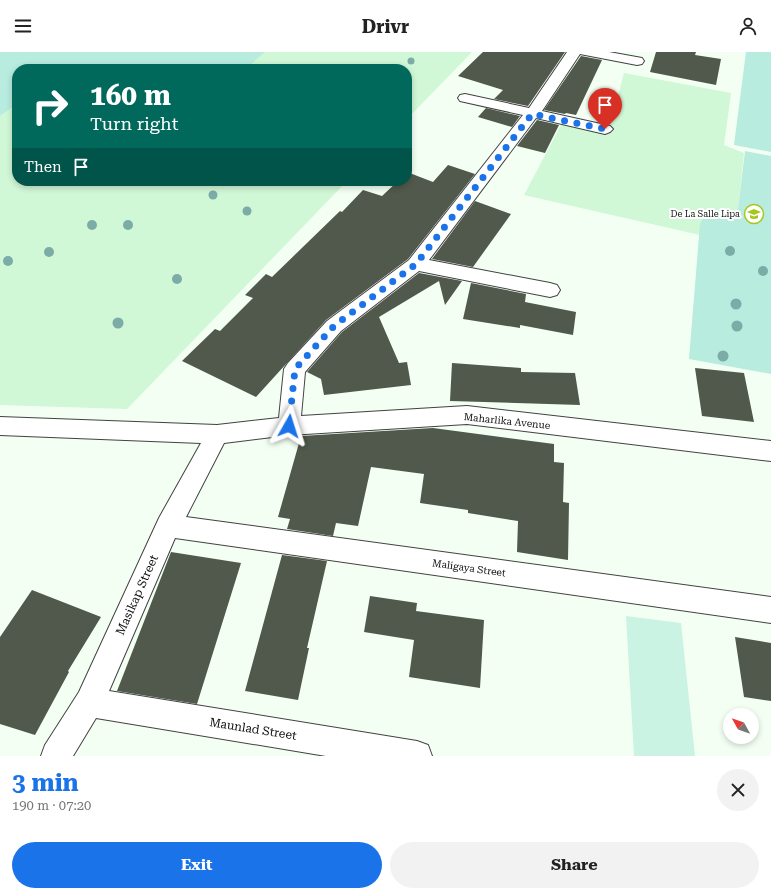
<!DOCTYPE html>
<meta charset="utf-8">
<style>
body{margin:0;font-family:"Roboto Serif",serif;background:#f2f2f2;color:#222;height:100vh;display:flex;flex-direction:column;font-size:15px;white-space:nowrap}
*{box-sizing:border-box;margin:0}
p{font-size:13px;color:#767676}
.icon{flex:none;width:22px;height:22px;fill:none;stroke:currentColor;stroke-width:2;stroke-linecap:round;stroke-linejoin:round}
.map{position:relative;height:704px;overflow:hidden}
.details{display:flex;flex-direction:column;background:#fff;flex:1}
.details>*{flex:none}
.banner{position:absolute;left:12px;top:12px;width:400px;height:122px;border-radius:16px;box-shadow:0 2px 6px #0003;background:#00695c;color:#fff;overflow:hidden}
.needle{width:26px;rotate:310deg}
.fabs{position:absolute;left:723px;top:656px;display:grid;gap:8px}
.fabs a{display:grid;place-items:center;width:36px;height:36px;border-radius:50%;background:#fff;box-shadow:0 2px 6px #0003;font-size:20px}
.pin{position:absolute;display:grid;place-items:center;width:34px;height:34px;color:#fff;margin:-41px -17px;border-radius:50% 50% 50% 0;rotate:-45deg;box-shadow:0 0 4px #0007}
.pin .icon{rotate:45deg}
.me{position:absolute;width:44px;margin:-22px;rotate:6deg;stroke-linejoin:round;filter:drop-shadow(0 0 3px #0008)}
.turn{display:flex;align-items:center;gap:14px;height:84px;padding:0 12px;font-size:18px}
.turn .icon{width:52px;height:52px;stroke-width:2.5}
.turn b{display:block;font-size:28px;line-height:34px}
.then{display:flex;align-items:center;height:38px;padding:0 12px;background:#0003;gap:8px;font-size:15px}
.round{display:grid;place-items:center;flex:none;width:42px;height:42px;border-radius:21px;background:#f2f2f2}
.headline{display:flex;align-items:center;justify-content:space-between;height:68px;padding:0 12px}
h1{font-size:24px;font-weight:700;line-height:30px;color:#1a73e8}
.primary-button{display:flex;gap:8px;margin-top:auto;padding:8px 12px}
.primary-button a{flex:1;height:46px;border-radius:24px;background:#1a73e8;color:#fff;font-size:16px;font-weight:700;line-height:46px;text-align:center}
.primary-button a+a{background:#f2f2f2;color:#222}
header{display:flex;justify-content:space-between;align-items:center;height:52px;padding:0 12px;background:#fff;font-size:18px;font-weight:700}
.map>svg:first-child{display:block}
.farmland{fill:#d0f7d6}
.green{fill:#b8ecde}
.pitch{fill:#cbf3e3}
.building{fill:#50594b}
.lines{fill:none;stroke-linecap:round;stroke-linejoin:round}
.minor-casing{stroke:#424242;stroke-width:2}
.minor{fill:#fff;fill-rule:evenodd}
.tree{fill:#7caca8}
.route{stroke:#1a73e8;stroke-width:7;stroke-dasharray:0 12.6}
.labels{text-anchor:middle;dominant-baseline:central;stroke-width:4;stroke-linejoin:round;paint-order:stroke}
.far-poi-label{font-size:9px;fill:#0f0f0f;stroke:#fff;text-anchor:end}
.street-label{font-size:10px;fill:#0f0f0f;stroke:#fff}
.near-street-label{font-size:12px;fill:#0f0f0f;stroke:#fff}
</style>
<header><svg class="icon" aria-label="menu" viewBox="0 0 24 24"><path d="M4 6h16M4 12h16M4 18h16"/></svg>Drivr<svg class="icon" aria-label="person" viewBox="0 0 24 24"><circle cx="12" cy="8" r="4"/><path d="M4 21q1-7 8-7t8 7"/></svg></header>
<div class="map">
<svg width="771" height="704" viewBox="0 0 771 704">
<rect width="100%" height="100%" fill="#f2fff2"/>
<path class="farmland" d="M 265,0 L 472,0 L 407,67 L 407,17 L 246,17 Z
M 624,21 L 731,41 L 724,93 L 744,101 L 737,166 L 700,172 L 700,183 L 524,143 L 562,71 L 606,79 L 615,55 Z
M 17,52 L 17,129 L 347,129 L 127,357 L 0,353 L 0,64 Z"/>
<path class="green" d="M 0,0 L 265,0 L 246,17 L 17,17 L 17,52 L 0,64 Z
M 746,0 L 771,0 L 771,100 L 734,93 Z
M 745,99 L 771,104 L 771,322 L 689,307 L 700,172 L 707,159 L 737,165 Z"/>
<path class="pitch" d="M 626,564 L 681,571 L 695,704 L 634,704 Z"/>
<path class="building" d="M 483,0 L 565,0 L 528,54 L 494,47 L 503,38 L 458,24 Z
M 656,0 L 696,0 L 695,3 L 721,7 L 716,33 L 650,20 Z
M 581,4 L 602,8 L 576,63 L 566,61 L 565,62 L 544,58 Z
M 486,56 L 520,64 L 512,75 L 478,65 Z
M 537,68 L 559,73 L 545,101 L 517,94 Z
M 448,113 L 475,122 L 408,207 L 326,268 L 256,345 L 182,309 L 215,277 L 220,279 L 253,246 L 245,243 L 266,222 L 272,225 L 340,159 L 342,160 L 363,138 L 382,144 L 398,129 L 407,129 L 407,120 L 433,130 Z
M 475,149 L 511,162 L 473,215 L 432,207 Z
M 419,221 L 462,229 L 445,253 L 439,229 L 379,265 L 399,311 L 407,310 L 411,333 L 324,343 L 321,327 L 307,320 L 342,280 Z
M 471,231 L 526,242 L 525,250 L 576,260 L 573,283 L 520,273 L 520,276 L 463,267 Z
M 452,311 L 521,316 L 521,320 L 575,321 L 580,353 L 450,349 Z
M 695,316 L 744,321 L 754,370 L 702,364 Z
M 433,376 L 554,392 L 554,410 L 564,411 L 563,450 L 569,451 L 568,508 L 517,500 L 518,469 L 468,461 L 468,458 L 420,451 L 424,422 L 371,415 L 358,474 L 336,471 L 333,484 L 287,477 L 290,467 L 278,465 L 301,384 Z
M 171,500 L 241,511 L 197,652 L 117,639 Z
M 282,503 L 327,509 L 307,596 L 309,596 L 298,648 L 245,639 Z
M 32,538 L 101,565 L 68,619 L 69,620 L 35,683 L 0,672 L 0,585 Z
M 370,544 L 417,551 L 416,559 L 484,568 L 480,636 L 409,625 L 414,588 L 364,580 Z
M 735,585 L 771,591 L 771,649 L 744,645 Z"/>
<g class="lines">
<g class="minor-casing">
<path id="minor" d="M 567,0 L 609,0 L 642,6 L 644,9 L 642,12 L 637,13 L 580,2 L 542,59 L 610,74 L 613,77 L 610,80 L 605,82 L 536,66 L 429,208 L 550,231 L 557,233 L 560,238 L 557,243 L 550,245 L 419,219 L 341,279 L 305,320 L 301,364 L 467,354 L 771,389 L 771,409 L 467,372 L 289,383 L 224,391 L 186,465 L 771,545 L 771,571 L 175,486 L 109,639 L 417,689 L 428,693 L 432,704 L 326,704 L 96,666 L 73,704 L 41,704 L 45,693 L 79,640 L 159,466 L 201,391 L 0,383 L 0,365 L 217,373 L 279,366 L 284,317 L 288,311 L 327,269 L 409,208 L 523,63 L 460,49 L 458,46 L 460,43 L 465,42 L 529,56 Z"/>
</g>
<use href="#minor" class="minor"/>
</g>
<g class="tree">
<circle cx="411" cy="9" r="3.5"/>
<circle cx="213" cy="143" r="4.5"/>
<circle cx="247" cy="159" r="4.5"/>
<circle cx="92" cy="173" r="5"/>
<circle cx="128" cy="173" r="5"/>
<circle cx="730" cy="199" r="5"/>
<circle cx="49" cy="200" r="5"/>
<circle cx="8" cy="209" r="5"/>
<circle cx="763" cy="219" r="5"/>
<circle cx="177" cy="227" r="5"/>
<circle cx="736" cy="252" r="5.5"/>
<circle cx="118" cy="271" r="5.5"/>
<circle cx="737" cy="274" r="5.5"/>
<circle cx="723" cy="304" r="5.5"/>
</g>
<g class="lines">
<path class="route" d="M 289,374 L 295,317 L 334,274 L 416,212 L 532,62 L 605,77"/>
</g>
<defs>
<g id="university-ring" transform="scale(1)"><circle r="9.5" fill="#fff" stroke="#a5c81f" stroke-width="1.5"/><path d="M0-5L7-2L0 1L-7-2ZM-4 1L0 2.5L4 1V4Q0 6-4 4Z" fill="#a5c81f"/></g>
</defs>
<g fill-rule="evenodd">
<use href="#university-ring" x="754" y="162"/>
</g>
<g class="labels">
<g class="far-poi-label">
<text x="740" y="162">De La Salle Lipa</text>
</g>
<g class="street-label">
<text transform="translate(507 369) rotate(6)">Maharlika Avenue</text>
<text transform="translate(469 516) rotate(8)">Maligaya Street</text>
</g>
<g class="near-street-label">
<text transform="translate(137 543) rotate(-66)">Masikap Street</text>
<text transform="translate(253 677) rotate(9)">Maunlad Street</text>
</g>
</g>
</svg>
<div class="fabs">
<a><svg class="needle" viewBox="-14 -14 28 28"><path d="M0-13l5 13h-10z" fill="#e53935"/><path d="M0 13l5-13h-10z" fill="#767676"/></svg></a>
</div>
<div class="pin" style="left:605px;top:77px;background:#d93025"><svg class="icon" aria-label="arrive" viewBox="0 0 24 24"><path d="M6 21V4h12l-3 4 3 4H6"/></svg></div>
<svg class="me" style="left:289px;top:374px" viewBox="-20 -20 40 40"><path d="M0-17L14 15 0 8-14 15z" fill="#1a73e8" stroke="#fff" stroke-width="4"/></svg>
<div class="banner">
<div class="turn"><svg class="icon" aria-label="right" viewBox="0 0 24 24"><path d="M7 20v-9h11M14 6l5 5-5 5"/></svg><div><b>160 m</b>Turn right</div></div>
<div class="then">Then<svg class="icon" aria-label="arrive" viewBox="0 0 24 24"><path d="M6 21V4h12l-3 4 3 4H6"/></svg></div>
</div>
</div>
<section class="details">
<div class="headline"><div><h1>3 min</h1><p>190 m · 07:20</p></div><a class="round"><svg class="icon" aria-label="close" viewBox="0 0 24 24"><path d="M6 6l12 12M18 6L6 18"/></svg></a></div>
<div class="primary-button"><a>Exit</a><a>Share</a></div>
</section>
